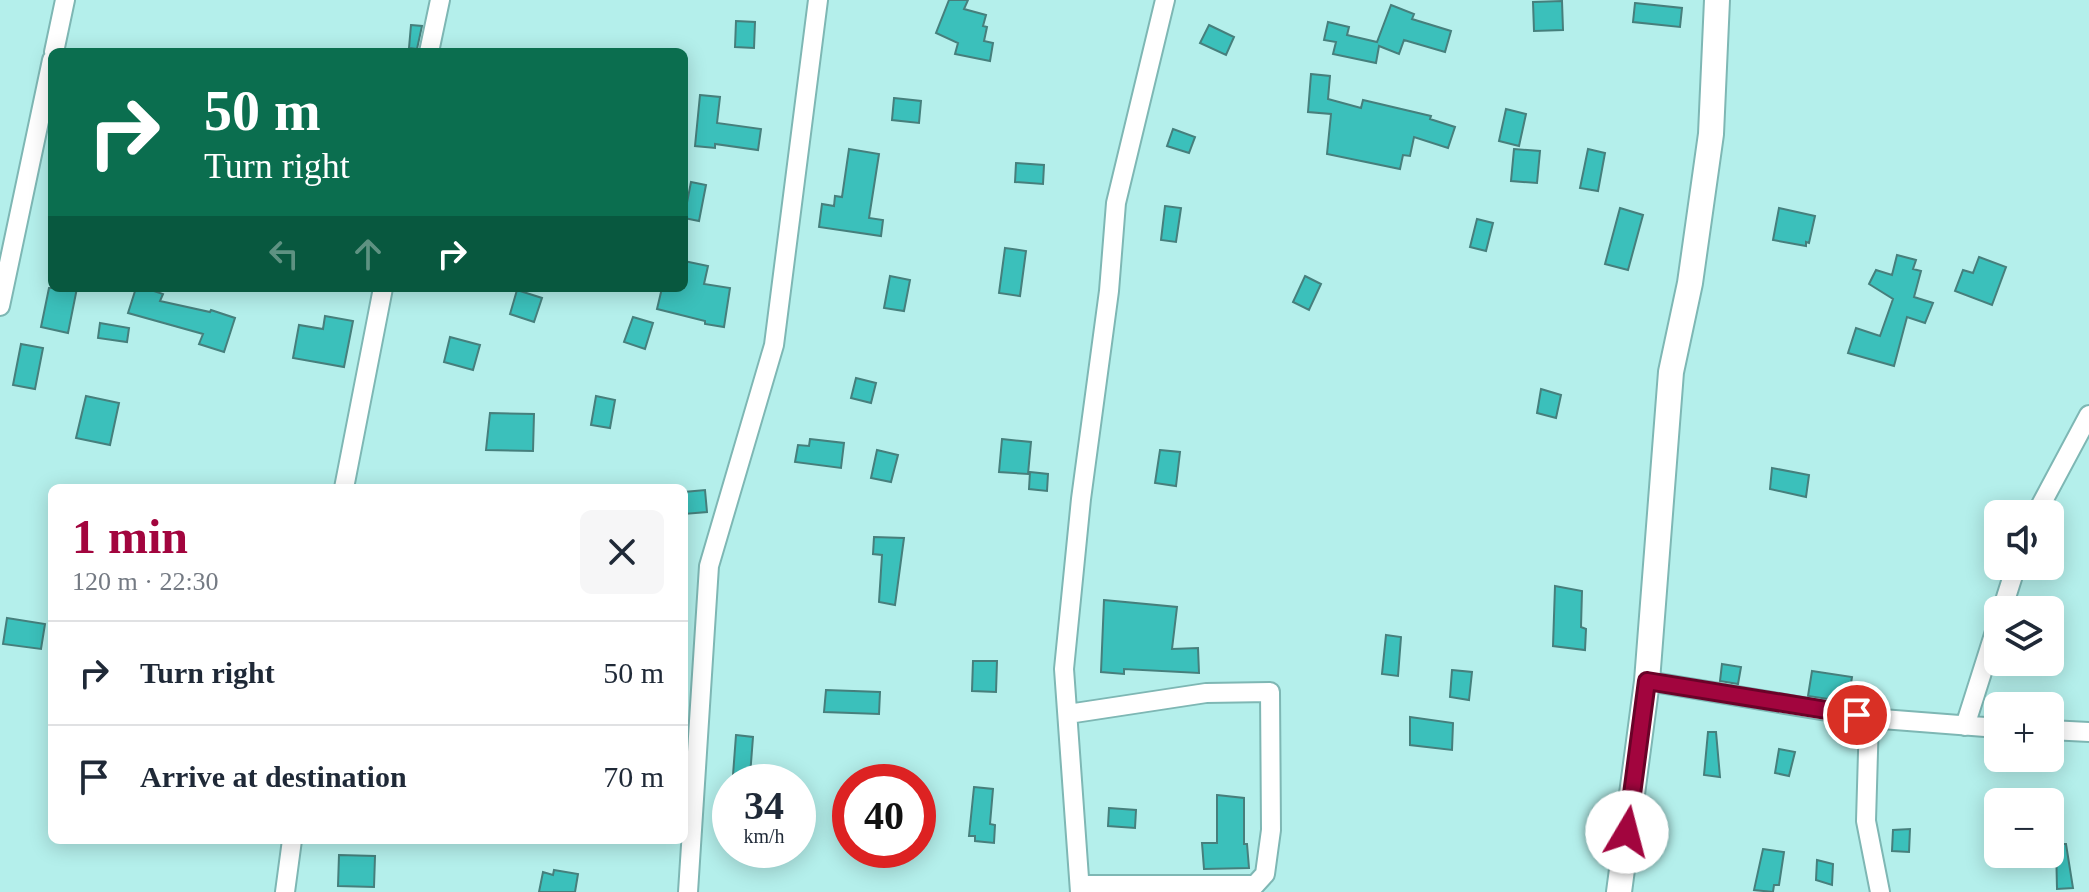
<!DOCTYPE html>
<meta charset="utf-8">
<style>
body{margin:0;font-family:"Times New Roman",serif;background:#f6f6f7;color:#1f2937;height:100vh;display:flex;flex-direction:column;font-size:30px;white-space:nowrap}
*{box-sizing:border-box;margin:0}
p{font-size:26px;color:#747a83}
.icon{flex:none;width:44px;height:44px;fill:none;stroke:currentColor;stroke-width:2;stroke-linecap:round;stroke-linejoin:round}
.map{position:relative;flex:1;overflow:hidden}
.side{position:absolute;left:48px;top:484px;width:640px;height:360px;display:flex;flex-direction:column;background:#fff;border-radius:12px;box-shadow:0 4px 20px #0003}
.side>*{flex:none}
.banner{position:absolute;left:48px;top:48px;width:640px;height:244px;border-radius:12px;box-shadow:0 4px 20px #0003;background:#0b6e4f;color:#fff;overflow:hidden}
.fabs{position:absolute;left:1984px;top:500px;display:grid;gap:16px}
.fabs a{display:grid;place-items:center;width:80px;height:80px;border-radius:12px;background:#fff;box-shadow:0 4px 20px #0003;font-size:40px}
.speed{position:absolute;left:712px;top:764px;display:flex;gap:16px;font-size:40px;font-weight:700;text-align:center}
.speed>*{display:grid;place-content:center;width:104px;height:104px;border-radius:50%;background:#fff;box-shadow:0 4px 20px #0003;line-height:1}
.speed small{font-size:20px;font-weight:400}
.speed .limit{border:12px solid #d22;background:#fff;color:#111}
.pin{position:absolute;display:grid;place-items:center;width:68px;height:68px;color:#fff;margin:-34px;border:4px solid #fff;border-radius:50%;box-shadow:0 2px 8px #0007}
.me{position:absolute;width:88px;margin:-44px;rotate:8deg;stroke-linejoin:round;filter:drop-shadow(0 0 6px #0008)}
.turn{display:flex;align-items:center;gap:28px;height:168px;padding:0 24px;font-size:36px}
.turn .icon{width:104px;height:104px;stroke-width:2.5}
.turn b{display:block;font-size:56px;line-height:68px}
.lanes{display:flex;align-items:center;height:76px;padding:0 24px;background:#0003;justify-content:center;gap:40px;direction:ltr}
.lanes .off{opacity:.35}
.round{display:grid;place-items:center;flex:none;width:84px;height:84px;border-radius:12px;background:#f6f6f7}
.overview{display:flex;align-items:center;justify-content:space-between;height:136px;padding:0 24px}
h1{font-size:48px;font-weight:700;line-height:60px;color:#a2053e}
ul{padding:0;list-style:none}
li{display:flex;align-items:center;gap:24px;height:104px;padding:0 24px;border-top:2px solid #e0e1e3}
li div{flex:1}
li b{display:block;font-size:30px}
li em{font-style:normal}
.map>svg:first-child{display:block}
.building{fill:#3bc0bb;stroke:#467f7c;stroke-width:2}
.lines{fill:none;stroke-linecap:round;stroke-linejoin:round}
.minor-casing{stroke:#7eb7b4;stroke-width:22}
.tertiary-casing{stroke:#7eb7b4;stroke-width:28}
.minor{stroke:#fff;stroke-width:18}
.tertiary{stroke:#fff;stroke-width:24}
.route-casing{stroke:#690328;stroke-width:20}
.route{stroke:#a2053e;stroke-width:14}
</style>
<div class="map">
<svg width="2089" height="892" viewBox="0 0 2089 892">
<rect width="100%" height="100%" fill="#b4efeb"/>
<path class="building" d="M 949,0 L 968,0 L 964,9 L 986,15 L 983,26 L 987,27 L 984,41 L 993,43 L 990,61 L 955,54 L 958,43 L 936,33 Z
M 1562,1 L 1563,30 L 1534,31 L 1533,2 Z
M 1635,3 L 1682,8 L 1680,27 L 1633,22 Z
M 1391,5 L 1414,14 L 1412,19 L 1451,31 L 1445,52 L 1404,40 L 1399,54 L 1379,46 L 1376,63 L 1333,54 L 1336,42 L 1324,40 L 1328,22 L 1349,27 L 1347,35 L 1377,42 Z
M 736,21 L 755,22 L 754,48 L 735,47 Z
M 411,25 L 422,26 L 417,49 L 409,48 Z
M 1209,25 L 1234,37 L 1226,55 L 1200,43 Z
M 1311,74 L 1330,76 L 1328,99 L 1361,108 L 1363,100 L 1431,116 L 1430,119 L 1455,127 L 1448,148 L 1414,137 L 1410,156 L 1403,155 L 1400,169 L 1327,154 L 1331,114 L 1308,112 Z
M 700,95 L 720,97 L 717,123 L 761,129 L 758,150 L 715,144 L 715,148 L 695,146 Z
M 894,98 L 921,101 L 919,123 L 892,120 Z
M 1506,109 L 1526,114 L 1519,146 L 1499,141 Z
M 1173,129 L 1195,137 L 1189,153 L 1167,146 Z
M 849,149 L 879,154 L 869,218 L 883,220 L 881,236 L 819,227 L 822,204 L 834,206 L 835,196 L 842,197 Z
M 1514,149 L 1540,151 L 1537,183 L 1511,181 Z
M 1588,149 L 1605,153 L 1598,191 L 1580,188 Z
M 1016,163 L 1044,165 L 1043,184 L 1015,182 Z
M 691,182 L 706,185 L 699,221 L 684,218 Z
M 1165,206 L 1181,208 L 1176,242 L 1161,240 Z
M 1620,208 L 1643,215 L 1628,270 L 1605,264 Z
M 1779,208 L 1815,216 L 1809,243 L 1806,242 L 1806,246 L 1773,240 Z
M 1477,219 L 1493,223 L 1486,251 L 1470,247 Z
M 1005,248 L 1026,251 L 1020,296 L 999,293 Z
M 1897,255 L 1916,260 L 1913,269 L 1921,271 L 1914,297 L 1933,303 L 1925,323 L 1907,317 L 1894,366 L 1848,353 L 1856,328 L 1880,336 L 1893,299 L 1869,284 L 1876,270 L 1892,275 Z
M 1979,257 L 2006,267 L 1992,305 L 1955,291 L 1963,270 L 1973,273 Z
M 684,261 L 708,266 L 704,284 L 730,288 L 724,327 L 705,324 L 705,321 L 657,309 L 662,288 L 684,288 Z
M 890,276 L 910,280 L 904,311 L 884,308 Z
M 1305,276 L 1321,284 L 1309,310 L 1293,302 Z
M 49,288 L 77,288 L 68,333 L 41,327 Z
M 136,288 L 145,288 L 163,294 L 160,301 L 210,312 L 211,310 L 235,318 L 224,352 L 199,344 L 203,334 L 128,313 Z
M 517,290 L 542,298 L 534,322 L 510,314 Z
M 325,316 L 353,321 L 344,367 L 293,358 L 299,325 L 323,329 Z
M 633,317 L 653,323 L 645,349 L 624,342 Z
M 100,323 L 129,328 L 127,342 L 98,338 Z
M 450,337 L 480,345 L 473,370 L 444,362 Z
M 21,344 L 43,348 L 35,389 L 13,385 Z
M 856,378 L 876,383 L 871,403 L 851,398 Z
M 1541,389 L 1561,395 L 1556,418 L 1537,413 Z
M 86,396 L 119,403 L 110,445 L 76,438 Z
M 596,396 L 615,400 L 610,428 L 591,425 Z
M 490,413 L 534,414 L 533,451 L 486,450 Z
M 810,439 L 844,443 L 841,468 L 795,462 L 798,445 L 809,446 Z
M 1002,439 L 1031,442 L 1028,474 L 999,472 Z
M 877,450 L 898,455 L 891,482 L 871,478 Z
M 1160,450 L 1180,452 L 1176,486 L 1155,483 Z
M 1772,468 L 1809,475 L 1806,497 L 1770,489 Z
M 1030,472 L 1048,474 L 1047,491 L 1029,489 Z
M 705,490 L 707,512 L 684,514 L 684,492 Z
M 874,537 L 904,538 L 895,605 L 879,602 L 882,555 L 873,554 Z
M 1555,586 L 1582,591 L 1581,627 L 1586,629 L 1585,650 L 1553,646 Z
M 1104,600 L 1177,607 L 1172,649 L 1198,648 L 1199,673 L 1124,669 L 1124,674 L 1101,672 Z
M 7,618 L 45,624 L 41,649 L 3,644 Z
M 1386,635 L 1401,637 L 1398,676 L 1382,674 Z
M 973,661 L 997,661 L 996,692 L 972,691 Z
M 1722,664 L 1741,667 L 1738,684 L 1720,681 Z
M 1452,670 L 1472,672 L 1469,700 L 1450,697 Z
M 1812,671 L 1852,677 L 1848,702 L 1808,696 Z
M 826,690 L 880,692 L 879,714 L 824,712 Z
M 1410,717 L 1453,723 L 1452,750 L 1410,745 Z
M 1708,732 L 1716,732 L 1720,777 L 1704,775 Z
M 736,735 L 753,737 L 750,776 L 733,775 Z
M 1779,749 L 1795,752 L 1789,776 L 1775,773 Z
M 974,787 L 993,789 L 990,824 L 995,825 L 994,843 L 975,841 L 975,836 L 969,836 Z
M 1217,795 L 1244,798 L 1244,844 L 1247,844 L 1249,868 L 1204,869 L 1202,843 L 1217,843 Z
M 1109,808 L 1136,810 L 1135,828 L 1108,826 Z
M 1910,829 L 1909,852 L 1892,851 L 1893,830 Z
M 2056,844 L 2066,844 L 2073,888 L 2057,889 Z
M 1763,849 L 1784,852 L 1779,885 L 1774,885 L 1773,892 L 1754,890 Z
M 339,855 L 375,856 L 374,887 L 338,886 Z
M 1817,860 L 1833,864 L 1832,885 L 1816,880 Z
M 554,870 L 578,874 L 575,892 L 539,892 L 543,872 L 553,875 Z"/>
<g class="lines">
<g class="minor-casing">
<path id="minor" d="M 54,52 L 65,0
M 429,52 L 440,0
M 0,306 L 52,60
M 344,488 L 383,288
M 2036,514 L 2089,415
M 2002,610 L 2016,566
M 1647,681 L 1869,718 L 1998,728
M 1068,714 L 1206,693 L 1270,692 L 1271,830 L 1265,874 L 1255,885 L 1080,885
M 1869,718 L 1866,821 L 1880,892
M 1965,726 L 1998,622
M 2050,730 L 2089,732
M 285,892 L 292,840
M 688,892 L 709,566 L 774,345 L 818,0
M 1080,892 L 1064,669 L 1081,499 L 1109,291 L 1116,203 L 1165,0"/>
</g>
<g class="tertiary-casing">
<path id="tertiary" d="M 1619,892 L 1647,681 L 1671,372 L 1690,283 L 1711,134 L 1717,0"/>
</g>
<use href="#minor" class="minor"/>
<use href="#tertiary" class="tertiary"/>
</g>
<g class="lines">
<g class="route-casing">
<path id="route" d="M 1627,832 L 1647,681 L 1857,715"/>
</g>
<use href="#route" class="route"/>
</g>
</svg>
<div class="fabs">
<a><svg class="icon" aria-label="sound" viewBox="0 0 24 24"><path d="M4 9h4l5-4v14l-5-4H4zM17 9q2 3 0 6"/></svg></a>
<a><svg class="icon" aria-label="layers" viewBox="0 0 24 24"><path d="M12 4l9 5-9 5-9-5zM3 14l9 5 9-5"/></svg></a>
<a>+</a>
<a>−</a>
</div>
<div class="speed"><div>34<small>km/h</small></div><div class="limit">40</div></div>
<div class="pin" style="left:1857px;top:715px;background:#d93025"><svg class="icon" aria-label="arrive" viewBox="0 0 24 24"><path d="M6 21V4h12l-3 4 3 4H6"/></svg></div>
<svg class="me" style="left:1627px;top:832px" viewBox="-20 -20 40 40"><circle r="19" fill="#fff"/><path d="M0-13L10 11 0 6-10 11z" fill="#a2053e"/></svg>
<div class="banner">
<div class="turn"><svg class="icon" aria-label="right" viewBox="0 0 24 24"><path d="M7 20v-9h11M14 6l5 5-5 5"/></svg><div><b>50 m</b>Turn right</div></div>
<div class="lanes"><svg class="icon off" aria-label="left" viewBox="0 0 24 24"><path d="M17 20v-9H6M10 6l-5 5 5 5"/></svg><svg class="icon off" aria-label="ahead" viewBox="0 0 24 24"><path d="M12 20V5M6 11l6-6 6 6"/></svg><svg class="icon" aria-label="right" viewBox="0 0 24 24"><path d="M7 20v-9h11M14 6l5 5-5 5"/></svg></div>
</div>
<section class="side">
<div class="overview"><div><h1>1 min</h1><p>120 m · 22:30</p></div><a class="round"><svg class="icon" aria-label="close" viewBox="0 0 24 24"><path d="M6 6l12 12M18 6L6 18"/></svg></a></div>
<ul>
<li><svg class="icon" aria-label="right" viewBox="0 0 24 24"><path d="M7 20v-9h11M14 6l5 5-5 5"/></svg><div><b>Turn right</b></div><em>50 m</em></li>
<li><svg class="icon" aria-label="arrive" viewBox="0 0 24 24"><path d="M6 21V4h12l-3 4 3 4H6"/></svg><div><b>Arrive at destination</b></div><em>70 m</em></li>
</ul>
</section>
</div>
